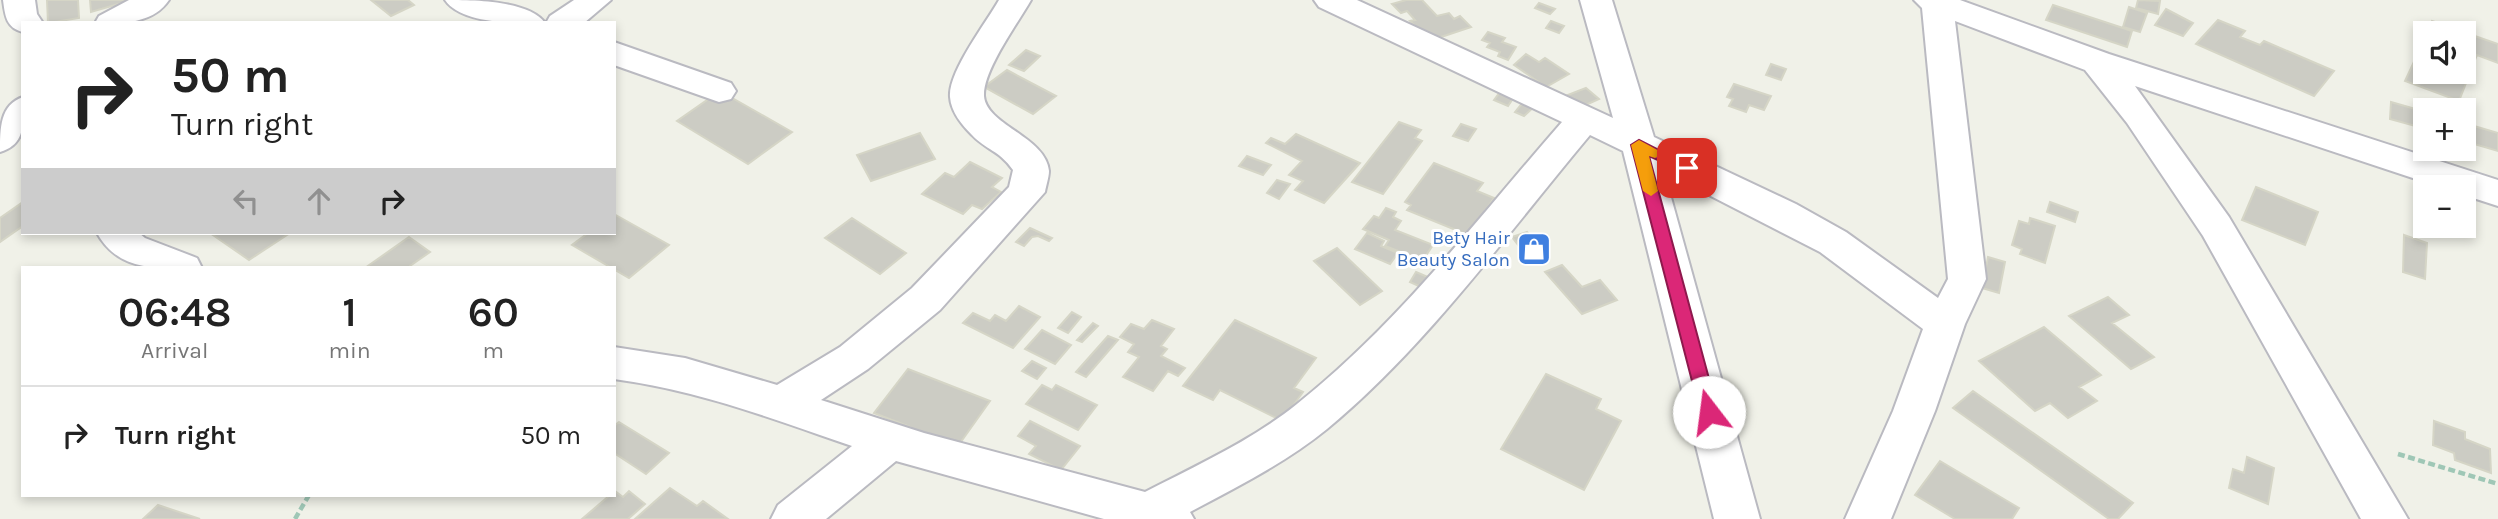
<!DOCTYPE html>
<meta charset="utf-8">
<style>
body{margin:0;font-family:Karla,sans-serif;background:#f2f2f2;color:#222;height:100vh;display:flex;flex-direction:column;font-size:26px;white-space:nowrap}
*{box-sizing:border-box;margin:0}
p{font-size:23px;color:#767676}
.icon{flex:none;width:38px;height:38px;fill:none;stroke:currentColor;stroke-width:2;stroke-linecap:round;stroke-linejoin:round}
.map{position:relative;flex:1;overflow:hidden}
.details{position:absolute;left:21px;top:266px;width:595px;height:231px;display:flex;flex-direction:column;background:#fff;border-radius:0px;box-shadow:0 4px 10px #0003}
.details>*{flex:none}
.banner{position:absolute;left:21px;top:21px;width:595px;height:214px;border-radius:0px;box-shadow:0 4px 10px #0003;background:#fff;color:#222;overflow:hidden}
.fabs{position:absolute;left:2413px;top:21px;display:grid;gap:14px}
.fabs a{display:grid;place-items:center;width:63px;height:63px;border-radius:0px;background:#fff;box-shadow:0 4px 10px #0003;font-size:35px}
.pin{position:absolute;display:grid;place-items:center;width:60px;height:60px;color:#fff;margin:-30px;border-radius:14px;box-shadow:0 4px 10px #0006}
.me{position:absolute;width:77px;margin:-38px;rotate:345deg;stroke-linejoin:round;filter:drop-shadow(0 0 5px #0008)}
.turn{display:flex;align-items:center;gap:24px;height:147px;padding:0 35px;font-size:32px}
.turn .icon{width:91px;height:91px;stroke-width:2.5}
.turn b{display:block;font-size:49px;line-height:60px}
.lanes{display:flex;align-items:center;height:66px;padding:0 35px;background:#0003;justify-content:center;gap:35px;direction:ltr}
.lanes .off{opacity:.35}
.eta{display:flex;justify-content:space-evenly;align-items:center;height:119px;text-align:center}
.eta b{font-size:42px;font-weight:600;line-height:49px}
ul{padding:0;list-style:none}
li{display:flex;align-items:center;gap:21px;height:98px;padding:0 35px;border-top:2px solid #e0e0e0}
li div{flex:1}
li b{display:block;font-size:26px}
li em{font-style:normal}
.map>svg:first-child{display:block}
.building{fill:#ccccc4;stroke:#d5d5c6;stroke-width:2}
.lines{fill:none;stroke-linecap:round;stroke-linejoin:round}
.minor-casing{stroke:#babac1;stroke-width:4}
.path{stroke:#9fc7b6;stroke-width:4.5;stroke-dasharray:7 3.5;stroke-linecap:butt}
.minor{fill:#fff;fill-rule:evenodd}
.route{fill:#db2777;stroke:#8e194d;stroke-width:2}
.slow{fill:#f59e0b}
.labels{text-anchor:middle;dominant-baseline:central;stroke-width:6;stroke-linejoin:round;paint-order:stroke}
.shop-label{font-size:19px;fill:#366cbe;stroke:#fff;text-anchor:end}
</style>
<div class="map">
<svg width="2498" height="519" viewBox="0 0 2498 519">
<rect width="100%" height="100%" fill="#f0f1e8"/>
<path class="building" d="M 47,0 L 78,0 L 79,18 L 48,23 Z
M 90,0 L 129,0 L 129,1 L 91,12 Z
M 371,0 L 408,0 L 414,5 L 391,16 Z
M 1406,0 L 1422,0 L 1437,16 L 1449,13 L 1454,19 L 1460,16 L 1471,27 L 1429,41 L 1410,21 L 1415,20 L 1407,11 L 1401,13 L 1392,4 Z
M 2138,0 L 2160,1 L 2158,14 L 2136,8 Z
M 1539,3 L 1555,9 L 1550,14 L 1535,8 Z
M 2053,5 L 2132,31 L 2127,47 L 2046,20 Z
M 2129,7 L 2147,13 L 2140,32 L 2123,27 Z
M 2166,9 L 2193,23 L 2183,36 L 2155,25 Z
M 2218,20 L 2245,31 L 2240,37 L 2260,45 L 2264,41 L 2334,71 L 2314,96 L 2196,44 Z
M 1551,21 L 1564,26 L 1559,33 L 1546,28 Z
M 2432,21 L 2498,44 L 2498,63 L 2477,55 L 2459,101 L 2405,81 L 2426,36 L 2426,72 L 2464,72 L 2464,33 L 2427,33 Z
M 1488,32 L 1505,38 L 1502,42 L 1516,47 L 1508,60 L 1498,56 L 1500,52 L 1487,47 L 1490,43 L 1482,40 Z
M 1026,50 L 1040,56 L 1024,71 L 1009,65 Z
M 1526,54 L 1539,62 L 1545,58 L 1569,74 L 1546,87 L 1514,65 Z
M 1771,64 L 1786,69 L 1781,80 L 1766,75 Z
M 1007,70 L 1056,96 L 1033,114 L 984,87 Z
M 1734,84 L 1771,96 L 1764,110 L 1749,105 L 1746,112 L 1729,106 L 1733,99 L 1727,97 Z
M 1586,88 L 1599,99 L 1579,108 L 1565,96 Z
M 720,91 L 792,132 L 748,164 L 677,121 Z
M 1500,92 L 1514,97 L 1508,106 L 1494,100 Z
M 1524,101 L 1536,105 L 1524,116 L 1515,112 Z
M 2391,102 L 2426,112 L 2426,129 L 2390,119 Z
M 1399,122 L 1421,130 L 1415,138 L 1422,141 L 1383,194 L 1352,182 Z
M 2464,123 L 2498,133 L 2498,151 L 2464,141 Z
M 1461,124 L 1476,129 L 1468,141 L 1453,136 Z
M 920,133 L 935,159 L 871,181 L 857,155 Z
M 1296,134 L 1360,163 L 1324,203 L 1295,190 L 1303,181 L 1289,175 L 1302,161 L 1266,143 L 1271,138 L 1285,144 Z
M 1247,156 L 1271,165 L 1263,175 L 1239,166 Z
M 970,162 L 1002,178 L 992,187 L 1001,192 L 982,209 L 972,205 L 963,214 L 922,194 L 945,173 L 954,177 Z
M 1434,163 L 1483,183 L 1477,191 L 1494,198 L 1468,235 L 1407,210 L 1411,205 L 1405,202 Z
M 1277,180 L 1290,184 L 1279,199 L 1267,193 Z
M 2256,187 L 2318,212 L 2305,245 L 2242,220 Z
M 23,202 L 23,226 L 0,242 L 0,218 Z
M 2050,202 L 2078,212 L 2075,222 L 2047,212 Z
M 1386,208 L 1396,212 L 1393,217 L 1401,221 L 1395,230 L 1433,245 L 1419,266 L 1402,259 L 1406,254 L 1385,246 L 1389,240 L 1363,229 L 1374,216 L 1379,218 Z
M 614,214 L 669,245 L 629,278 L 572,245 L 588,233 L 614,233 Z
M 852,218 L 906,253 L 880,274 L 825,238 Z
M 2030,218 L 2055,226 L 2045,263 L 2020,254 L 2022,249 L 2012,245 L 2019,221 L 2029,224 Z
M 1030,228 L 1052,238 L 1049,241 L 1038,236 L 1032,237 L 1024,246 L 1016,242 Z
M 1527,232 L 1544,253 L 1528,258 L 1512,237 Z
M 210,233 L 290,233 L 249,260 Z
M 1367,233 L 1384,241 L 1381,246 L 1398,253 L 1390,264 L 1355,249 Z
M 2404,235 L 2427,243 L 2425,279 L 2403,272 Z
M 409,237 L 430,252 L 407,268 L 365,268 Z
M 1337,248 L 1382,291 L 1360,305 L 1314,261 Z
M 1988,257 L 2005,262 L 1999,293 L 1982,288 Z
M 1562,265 L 1582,287 L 1600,280 L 1617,300 L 1582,314 L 1545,272 Z
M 1416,272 L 1430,278 L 1423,288 L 1410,282 Z
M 2108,297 L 2129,315 L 2112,323 L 2154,357 L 2131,369 L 2069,316 Z
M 1019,306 L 1040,317 L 1013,348 L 963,323 L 973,313 L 990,321 L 995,315 L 1006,321 Z
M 1072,312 L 1081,317 L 1068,333 L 1058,328 Z
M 1152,320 L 1174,329 L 1161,346 L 1167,349 L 1161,356 L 1185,368 L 1178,376 L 1168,371 L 1153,391 L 1123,377 L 1139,357 L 1128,352 L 1134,344 L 1120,337 L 1131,324 L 1144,329 Z
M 1235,320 L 1316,358 L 1294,388 L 1303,392 L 1282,421 L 1220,390 L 1213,400 L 1183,386 Z
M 1093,323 L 1098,326 L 1082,342 L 1077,340 Z
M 2044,327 L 2101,375 L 2079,387 L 2097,401 L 2068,418 L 2050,403 L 2035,411 L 1979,361 Z
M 1042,330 L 1071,345 L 1055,364 L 1025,349 Z
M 1108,336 L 1118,340 L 1086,377 L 1076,372 Z
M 1032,361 L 1046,368 L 1037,379 L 1022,371 Z
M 908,369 L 990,401 L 958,446 L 903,436 L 910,427 L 874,413 Z
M 1546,374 L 1601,399 L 1596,409 L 1621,421 L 1584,490 L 1501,449 Z
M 1042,385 L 1052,390 L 1056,385 L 1097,405 L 1078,430 L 1026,404 Z
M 1973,391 L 2133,503 L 2118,519 L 2109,519 L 1953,408 Z
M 1030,421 L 1080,446 L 1061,470 L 1029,454 L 1036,446 L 1018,436 Z
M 2434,421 L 2465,432 L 2465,439 L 2490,449 L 2491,473 L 2455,460 L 2454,453 L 2433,445 Z
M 619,422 L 669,453 L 646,474 L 614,453 L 614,426 Z
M 2247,457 L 2274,468 L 2268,504 L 2229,488 L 2233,469 L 2244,473 Z
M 1940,461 L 2019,508 L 2012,519 L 1955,519 L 1915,495 Z
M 670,488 L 697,506 L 703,501 L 728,519 L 635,519 Z
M 615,491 L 623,497 L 629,491 L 645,504 L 628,519 L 582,519 L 610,495 L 614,495 Z
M 158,505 L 200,519 L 143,519 Z"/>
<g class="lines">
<g class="minor-casing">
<path id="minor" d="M 3,0 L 35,0 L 37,14 L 43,23 L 23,23 L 23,32 C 6,28 5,15 3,0 Z
M 129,0 L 169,0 C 152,25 121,23 95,23 L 99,16 Z
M 445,0 C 471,0 529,0 545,23 C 518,23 462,25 445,0 Z
M 574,0 L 611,0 L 584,23 L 546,23 L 550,16 Z
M 999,0 L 1031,0 C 1018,23 983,70 984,96 C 986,125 1046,137 1049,171 C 1049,177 1046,186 1045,192 L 940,310 L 868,369 L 821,400 L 924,433 L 1145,492 C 1197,465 1251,441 1297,404 C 1398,324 1478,218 1562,122 L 1319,7 L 1314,0 L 1357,0 L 1613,118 L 1580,0 L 1612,0 L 1654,137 L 1796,204 L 1846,232 L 1938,298 L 1948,279 L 1922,8 L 1914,0 L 1960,0 L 2109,54 L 2498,180 L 2498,206 L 2464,195 L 2464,187 L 2440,187 L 2135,86 L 2229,217 L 2408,519 L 2361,519 L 2203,236 L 2127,123 L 2085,70 L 1955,21 L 1986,279 L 1965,324 L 1935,411 L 1891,519 L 1845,519 L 1893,411 L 1923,329 L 1820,252 L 1664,172 L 1760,519 L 1714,519 L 1623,151 L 1590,135 C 1506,235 1428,345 1327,429 C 1285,463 1237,487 1190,512 L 1194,519 L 1104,519 L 896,461 L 826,519 L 771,519 L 778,505 L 852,446 C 773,419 698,390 614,379 L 614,347 L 685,358 L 777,385 L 840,347 L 912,288 L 1009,187 L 1013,170 C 999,150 986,150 972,135 C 962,125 951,112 950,97 C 948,72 986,23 999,0 Z
M 614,42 L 731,83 L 736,91 L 731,99 L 719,102 L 614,65 Z
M 23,97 C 23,122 27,144 0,152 C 0,128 0,105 23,97 Z
M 97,233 L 139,233 L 145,238 L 197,258 L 202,268 C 161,268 120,274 97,233 Z"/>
</g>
<path class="path" d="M 2398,454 L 2498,484
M 295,519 L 309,495"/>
<use href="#minor" class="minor"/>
</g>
<path class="route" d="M 1639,140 L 1694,168 L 1687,173 L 1649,156 L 1718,412 L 1709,419 L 1700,412 L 1631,145 Z"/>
<path class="slow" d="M 1639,140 L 1663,153 L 1655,158 L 1649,156 L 1658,191 L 1651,196 L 1643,191 L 1631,145 Z"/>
<defs>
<g id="shop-square" transform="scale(1.75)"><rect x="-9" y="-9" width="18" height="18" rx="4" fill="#3f7fe0" stroke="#fff"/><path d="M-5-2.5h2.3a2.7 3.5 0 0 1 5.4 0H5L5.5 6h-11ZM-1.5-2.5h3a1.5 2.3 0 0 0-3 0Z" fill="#fff"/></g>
</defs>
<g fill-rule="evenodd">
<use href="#shop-square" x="1534" y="249"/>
</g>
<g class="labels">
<g class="shop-label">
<text x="1510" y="238">Bety Hair<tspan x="1510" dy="22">Beauty Salon</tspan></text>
</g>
</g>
</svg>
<div class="fabs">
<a><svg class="icon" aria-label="sound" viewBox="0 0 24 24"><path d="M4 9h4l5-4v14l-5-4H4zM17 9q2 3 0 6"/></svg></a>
<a>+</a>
<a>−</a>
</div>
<div class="pin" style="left:1687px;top:168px;background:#d93025"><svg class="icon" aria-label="arrive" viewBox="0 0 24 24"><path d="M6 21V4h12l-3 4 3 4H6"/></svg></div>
<svg class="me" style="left:1709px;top:412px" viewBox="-20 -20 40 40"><circle r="19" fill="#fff"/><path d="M0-13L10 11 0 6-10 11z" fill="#db2777"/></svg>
<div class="banner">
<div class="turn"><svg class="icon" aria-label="right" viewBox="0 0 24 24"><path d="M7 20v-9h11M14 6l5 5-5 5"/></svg><div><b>50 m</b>Turn right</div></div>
<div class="lanes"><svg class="icon off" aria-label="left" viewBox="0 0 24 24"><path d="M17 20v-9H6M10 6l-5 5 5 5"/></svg><svg class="icon off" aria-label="ahead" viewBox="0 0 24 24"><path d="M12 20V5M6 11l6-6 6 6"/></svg><svg class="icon" aria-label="right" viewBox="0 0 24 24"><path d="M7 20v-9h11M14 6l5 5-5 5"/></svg></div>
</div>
<section class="details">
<div class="eta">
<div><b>06:48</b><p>Arrival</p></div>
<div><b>1</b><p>min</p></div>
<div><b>60</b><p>m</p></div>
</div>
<ul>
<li><svg class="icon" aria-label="right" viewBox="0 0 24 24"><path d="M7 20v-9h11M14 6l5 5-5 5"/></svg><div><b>Turn right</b></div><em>50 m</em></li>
</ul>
</section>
</div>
